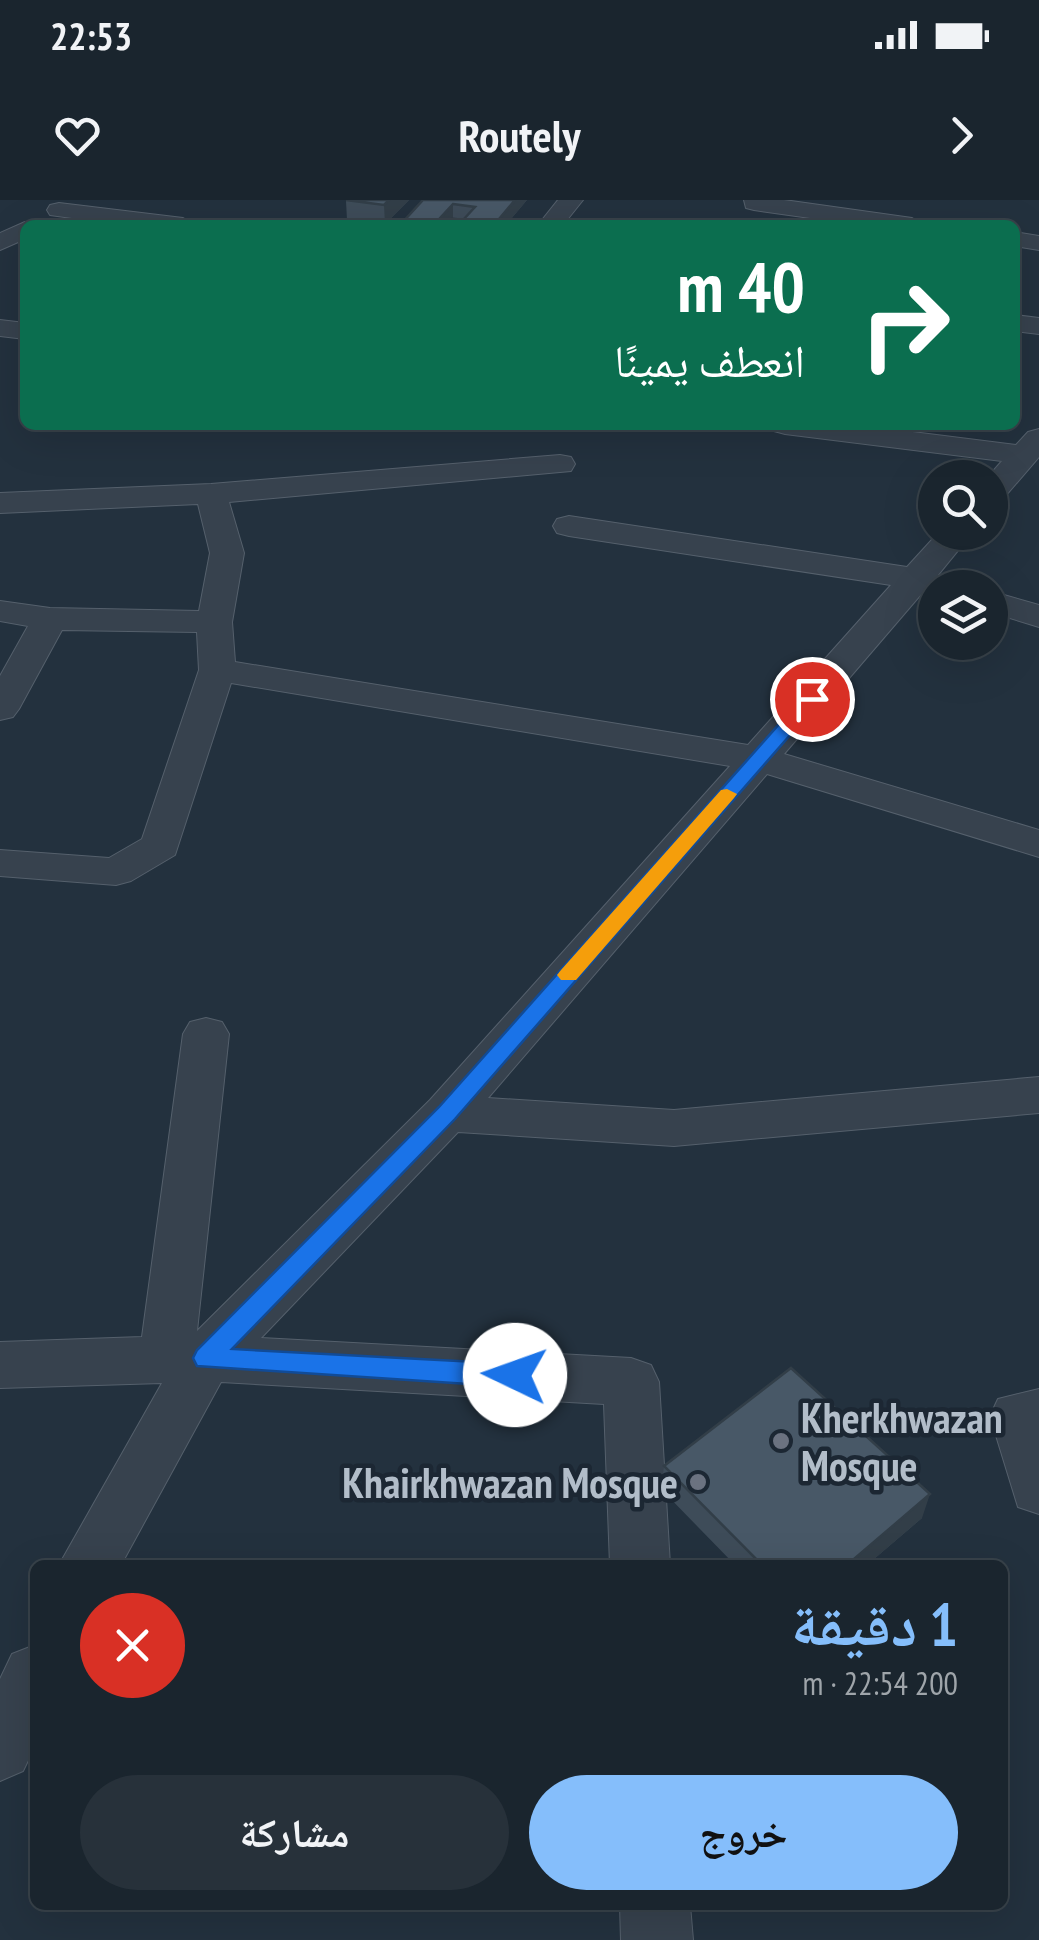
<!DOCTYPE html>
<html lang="ar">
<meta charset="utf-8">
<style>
body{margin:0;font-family:"PT Sans Narrow","Noto Naskh Arabic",sans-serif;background:#27313a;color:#f1f3f6;direction:rtl;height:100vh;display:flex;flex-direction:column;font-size:38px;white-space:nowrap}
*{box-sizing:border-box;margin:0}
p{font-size:32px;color:#9fa5aa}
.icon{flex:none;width:55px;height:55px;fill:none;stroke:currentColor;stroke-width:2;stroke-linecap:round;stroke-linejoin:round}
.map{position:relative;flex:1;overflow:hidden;direction:ltr}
.drawer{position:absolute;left:30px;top:1360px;width:978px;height:350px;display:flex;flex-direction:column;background:#1a252e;border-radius:15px;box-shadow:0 10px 40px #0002,0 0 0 2px #38424a;direction:rtl}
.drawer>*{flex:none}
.hud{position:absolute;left:20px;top:20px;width:1000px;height:210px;border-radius:15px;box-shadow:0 10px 40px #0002,0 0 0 2px #38424a;direction:rtl;background:#0b6e4f;color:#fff;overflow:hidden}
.buttons{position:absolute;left:918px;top:260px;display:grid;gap:20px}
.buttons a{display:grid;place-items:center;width:90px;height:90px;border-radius:50%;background:#1a252e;box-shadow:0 10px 40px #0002,0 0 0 2px #38424a;font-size:50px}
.pin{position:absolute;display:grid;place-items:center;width:85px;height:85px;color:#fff;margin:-42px;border:5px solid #fff;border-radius:50%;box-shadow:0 2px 10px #0007}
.me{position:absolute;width:110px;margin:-55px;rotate:273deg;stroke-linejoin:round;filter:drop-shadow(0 0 8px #0008)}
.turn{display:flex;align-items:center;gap:35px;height:210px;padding:0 50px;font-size:45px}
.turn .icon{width:130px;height:130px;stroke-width:2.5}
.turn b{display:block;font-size:70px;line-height:85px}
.round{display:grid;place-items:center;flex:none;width:105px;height:105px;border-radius:52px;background:#27313a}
.head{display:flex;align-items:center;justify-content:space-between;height:170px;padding:0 50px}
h1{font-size:60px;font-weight:700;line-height:75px;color:#85befb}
.button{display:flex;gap:20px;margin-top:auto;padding:20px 50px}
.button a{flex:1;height:115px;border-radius:60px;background:#85befb;color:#111;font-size:40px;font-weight:700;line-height:115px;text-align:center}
.button a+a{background:#27313a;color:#f1f3f6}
.status{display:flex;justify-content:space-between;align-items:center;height:70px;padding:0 50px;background:#1a252e;direction:ltr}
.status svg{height:28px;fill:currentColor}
header{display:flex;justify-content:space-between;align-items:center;height:130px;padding:0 50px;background:#1a252e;font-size:45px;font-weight:700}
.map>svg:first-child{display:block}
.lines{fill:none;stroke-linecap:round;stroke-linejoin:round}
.street-casing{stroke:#55606c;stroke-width:2}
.street{fill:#37424e;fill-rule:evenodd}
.wall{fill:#3e4c59}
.shaded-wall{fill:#323e48}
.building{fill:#485867;stroke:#323e48;stroke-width:2.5;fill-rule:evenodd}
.route{fill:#1a73e8;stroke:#114b97;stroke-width:2.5}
.slow{fill:#f59e0b}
.worship-dot{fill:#6b7280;stroke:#1c2733;stroke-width:4}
.labels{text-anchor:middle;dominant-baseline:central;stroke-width:9;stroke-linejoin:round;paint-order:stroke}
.near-poi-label{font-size:42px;font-weight:bold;fill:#b2bdc9;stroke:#1c2733;text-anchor:start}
</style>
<div class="status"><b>22:53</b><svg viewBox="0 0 49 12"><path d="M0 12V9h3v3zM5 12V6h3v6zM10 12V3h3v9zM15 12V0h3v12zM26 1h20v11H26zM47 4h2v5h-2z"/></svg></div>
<header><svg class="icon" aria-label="forward" viewBox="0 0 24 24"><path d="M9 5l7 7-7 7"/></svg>Routely<svg class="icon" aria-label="heart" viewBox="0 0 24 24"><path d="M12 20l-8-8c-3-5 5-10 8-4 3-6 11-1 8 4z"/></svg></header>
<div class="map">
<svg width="1039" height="1740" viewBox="0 0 1039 1740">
<rect width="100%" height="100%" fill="#23313e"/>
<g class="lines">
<g class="street-casing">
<path id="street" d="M 558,0 L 583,0 L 563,25 L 538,25 Z
M 744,0 L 784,0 L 912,18 L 924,25 L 860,25 L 754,10 L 746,8 Z
M 59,3 L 183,18 L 195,25 L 123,25 L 50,15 L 47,10 L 50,5 Z
M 25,22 L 35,25 L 25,25 L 25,39 L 0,50 L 0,33 Z
M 1015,32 L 1039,36 L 1039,50 L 1015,46 Z
M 1015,115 L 1039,118 L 1039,134 L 1015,131 Z
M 0,120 L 25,123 L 25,139 L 0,136 Z
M 770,225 L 857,225 L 1016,245 L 1028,232 L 1039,229 L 1039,257 L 1001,301 L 990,304 L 987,278 L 1002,261 L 785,234 L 774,231 Z
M 560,255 L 571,257 L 575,264 L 571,271 L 229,302 L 244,353 L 232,422 L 235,462 L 748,545 L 891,385 L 569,336 L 557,333 L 553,326 L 557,319 L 569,316 L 907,367 L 939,332 L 973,332 L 938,375 L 952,380 L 957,388 L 935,388 L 935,396 L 923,392 L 784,554 L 1039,630 L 1039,657 L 767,574 L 488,898 L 674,910 L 1039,877 L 1039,913 L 674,946 L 458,932 L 261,1138 L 631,1158 L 651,1165 L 659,1182 L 670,1365 L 610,1365 L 604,1204 L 221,1182 L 121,1365 L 59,1365 L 162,1183 L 0,1188 L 0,1142 L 142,1137 L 183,834 L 190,822 L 206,818 L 222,822 L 229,834 L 197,1131 L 430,900 L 730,566 L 231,483 L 175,655 L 131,681 L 116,685 L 0,676 L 0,650 L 109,658 L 142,639 L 199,470 L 197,432 L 62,430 L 19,509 L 13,517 L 0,520 L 0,476 L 28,426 L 0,421 L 0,401 L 50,408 L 199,411 L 210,353 L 198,304 L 0,313 L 0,293 L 211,284 Z
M 990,391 L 1039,405 L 1039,427 L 990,412 Z
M 1039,1189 L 1039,1314 L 1018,1307 L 990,1216 L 998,1199 Z
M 35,1445 L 35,1546 L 23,1571 L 0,1581 L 0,1479 L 12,1454 Z
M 620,1705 L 690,1705 L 693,1740 L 621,1740 Z"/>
</g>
<use href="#street" class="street"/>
</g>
<path class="wall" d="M 409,0 L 385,24 L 347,20 L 346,1 Z
M 423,0 L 527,0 L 506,25 L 401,25 Z
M 664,1266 L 922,1318 L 867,1365 L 735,1365 L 661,1289 Z"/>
<path class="shaded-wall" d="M 389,0 L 409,0 L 385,24 L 384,5 Z
M 515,0 L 527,0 L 506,25 L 494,25 Z
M 453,4 L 453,19 L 441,17 Z
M 930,1294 L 922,1318 L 867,1365 L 847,1365 Z"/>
<path class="building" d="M 346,0 L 389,0 L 384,5 Z
M 423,0 L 515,0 L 494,25 L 414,25 L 401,24 ZM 453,4 L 475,7 L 463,20 L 441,17 Z
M 791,1168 L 930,1294 L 847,1365 L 762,1365 L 664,1266 Z"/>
<path class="route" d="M 812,494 L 818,495 L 818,503 L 455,919 L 232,1149 L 515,1164 L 525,1167 L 529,1175 L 525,1183 L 515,1187 L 197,1166 L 193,1158 L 197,1150 L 439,907 L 805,495 Z"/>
<path class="slow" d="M 727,589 L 737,594 L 734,598 L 576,780 L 561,780 L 557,775 L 561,770 L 721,590 Z"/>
<g class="worship-dot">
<circle cx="781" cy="1241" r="10"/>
<circle cx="698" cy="1282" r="10"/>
</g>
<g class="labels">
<g class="near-poi-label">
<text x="801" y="1217">Kherkhwazan<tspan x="801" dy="48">Mosque</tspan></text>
<text x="678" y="1282" text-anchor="end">Khairkhwazan Mosque</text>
</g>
</g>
</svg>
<div class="buttons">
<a><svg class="icon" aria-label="search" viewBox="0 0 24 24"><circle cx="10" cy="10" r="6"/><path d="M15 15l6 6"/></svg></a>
<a><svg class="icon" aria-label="layers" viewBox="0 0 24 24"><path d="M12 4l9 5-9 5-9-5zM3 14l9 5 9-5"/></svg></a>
</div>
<div class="pin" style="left:812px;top:499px;background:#d93025"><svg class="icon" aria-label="arrive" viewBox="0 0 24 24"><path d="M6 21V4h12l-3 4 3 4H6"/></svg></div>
<svg class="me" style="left:515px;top:1175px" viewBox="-20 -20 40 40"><circle r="19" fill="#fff"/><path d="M0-13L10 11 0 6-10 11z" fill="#1a73e8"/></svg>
<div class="hud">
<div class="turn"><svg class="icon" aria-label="right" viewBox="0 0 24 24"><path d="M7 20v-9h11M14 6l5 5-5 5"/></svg><div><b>40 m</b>انعطف يمينًا</div></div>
</div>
<section class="drawer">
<div class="head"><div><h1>1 دقيقة</h1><p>200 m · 22:54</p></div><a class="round" style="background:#d93025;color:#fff"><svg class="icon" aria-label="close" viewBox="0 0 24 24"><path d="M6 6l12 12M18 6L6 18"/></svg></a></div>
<div class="button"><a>خروج</a><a>مشاركة</a></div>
</section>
</div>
